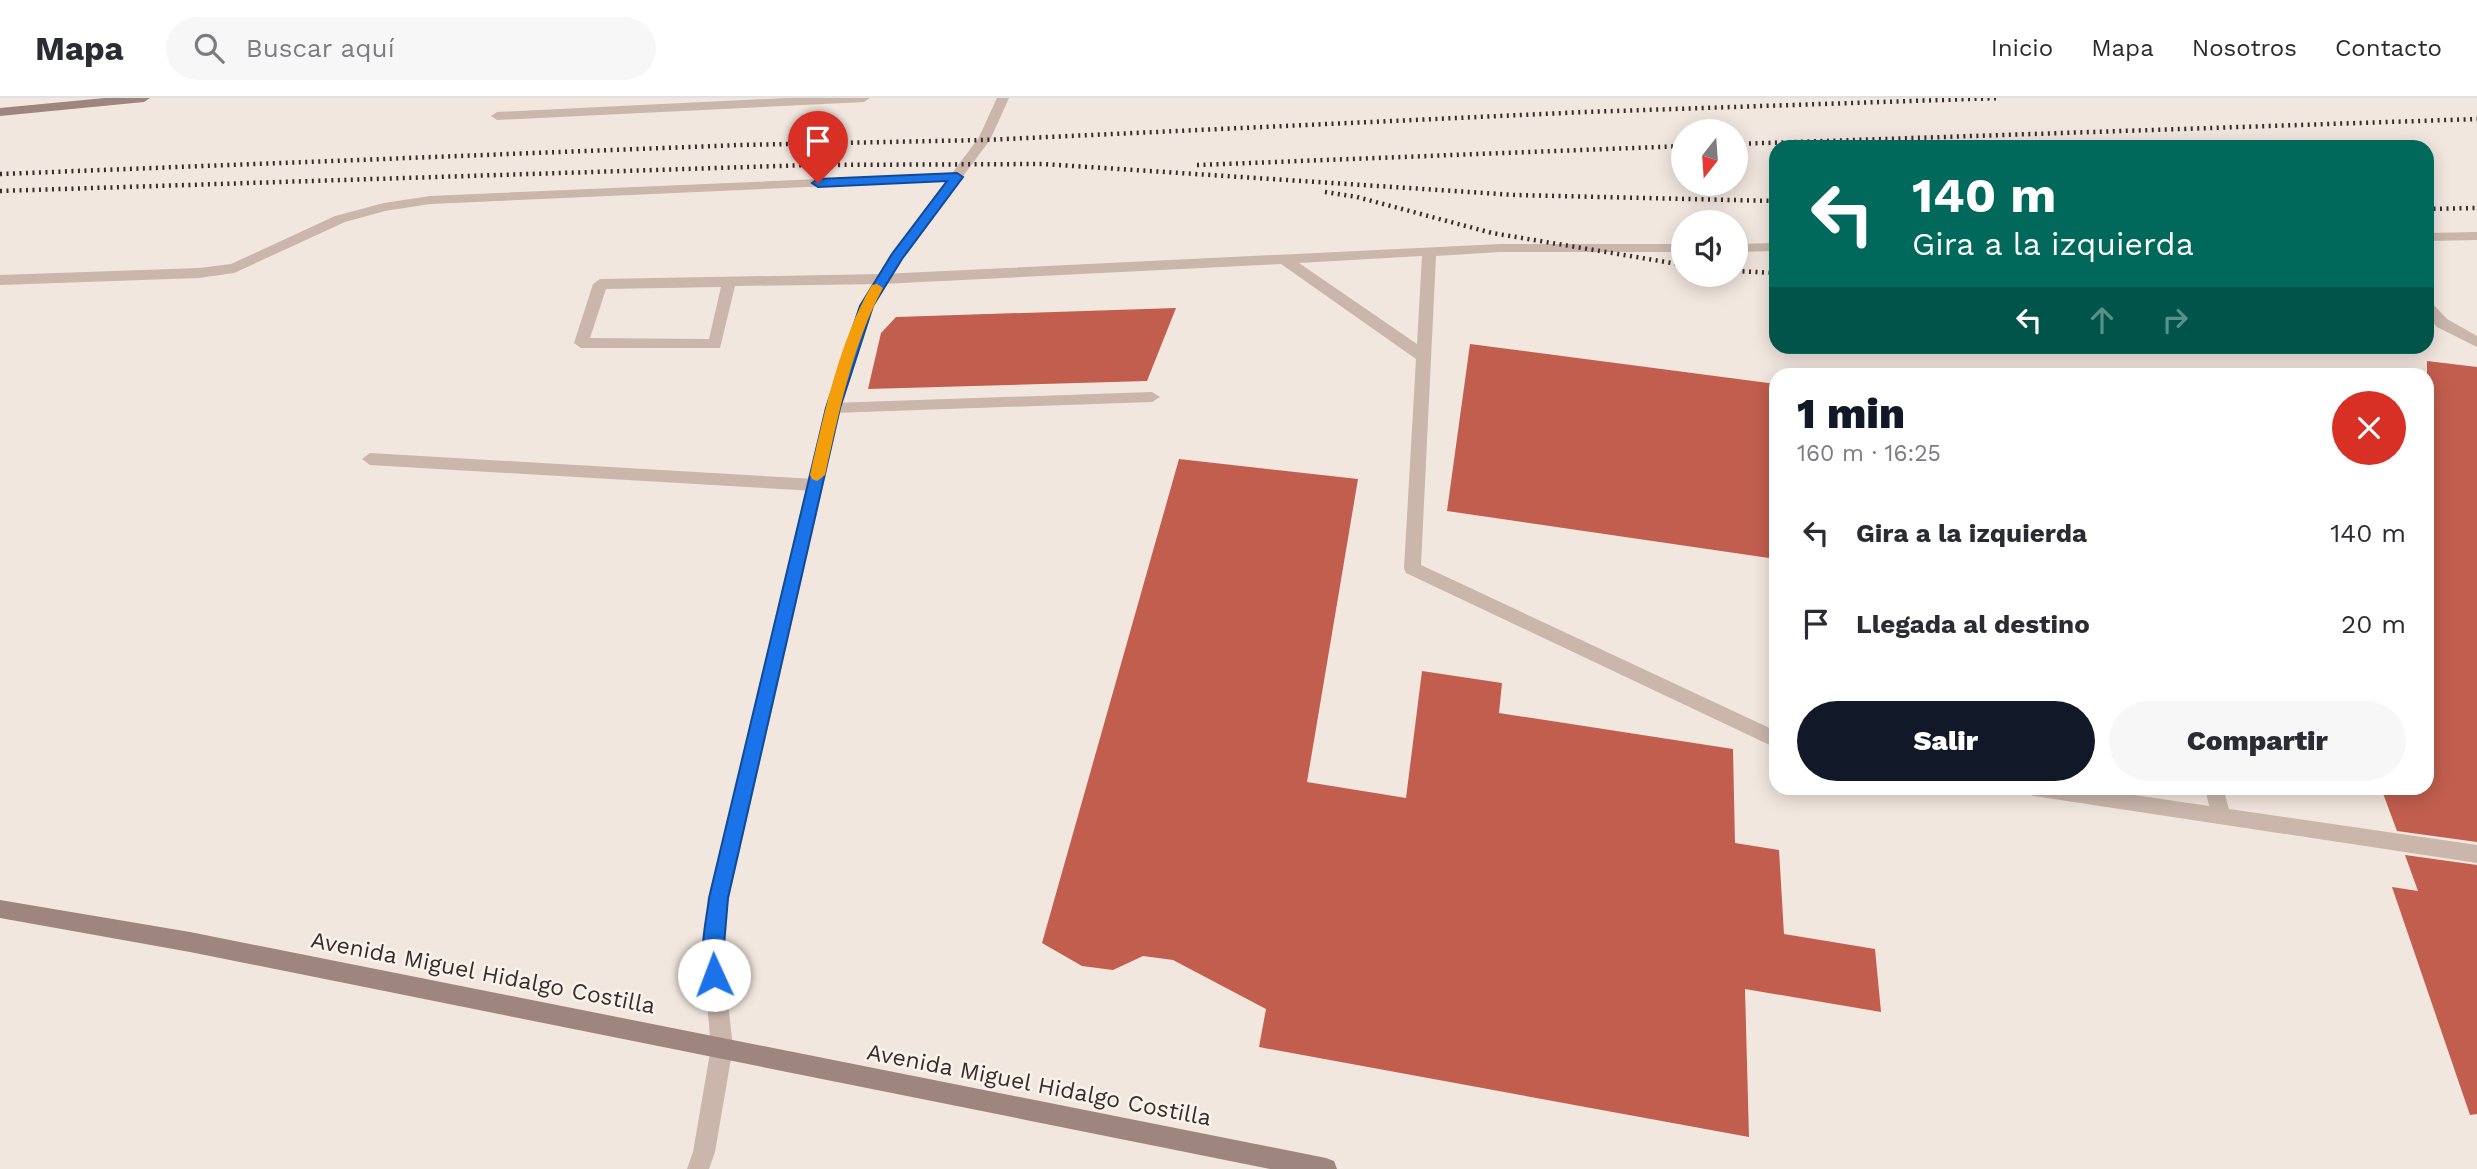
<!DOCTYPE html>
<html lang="es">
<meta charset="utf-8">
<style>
body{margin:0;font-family:"Work Sans",sans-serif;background:#f7f7f7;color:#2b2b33;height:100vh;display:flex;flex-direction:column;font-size:26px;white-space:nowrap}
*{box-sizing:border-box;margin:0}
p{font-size:23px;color:#7c7c81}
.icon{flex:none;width:38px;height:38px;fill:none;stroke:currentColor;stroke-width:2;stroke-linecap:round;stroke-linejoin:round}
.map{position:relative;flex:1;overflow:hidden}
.drawer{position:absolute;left:1769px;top:270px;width:665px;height:427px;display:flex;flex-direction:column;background:#fff;border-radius:21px;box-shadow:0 4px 18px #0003}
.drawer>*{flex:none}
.top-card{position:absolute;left:1769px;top:42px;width:665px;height:214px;border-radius:21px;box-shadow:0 4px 18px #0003;background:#00695c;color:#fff;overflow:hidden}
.needle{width:46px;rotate:197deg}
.tools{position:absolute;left:1671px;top:21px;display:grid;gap:14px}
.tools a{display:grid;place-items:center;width:77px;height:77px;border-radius:50%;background:#fff;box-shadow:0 4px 18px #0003;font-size:35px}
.pin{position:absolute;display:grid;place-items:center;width:60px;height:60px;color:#fff;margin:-72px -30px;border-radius:50% 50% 50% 0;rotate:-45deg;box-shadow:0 0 7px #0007}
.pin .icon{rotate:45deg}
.me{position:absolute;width:77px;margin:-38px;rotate:358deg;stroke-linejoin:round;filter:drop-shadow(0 0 5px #0008)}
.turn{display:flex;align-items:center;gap:24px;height:147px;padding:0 28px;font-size:32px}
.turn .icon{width:91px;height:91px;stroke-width:2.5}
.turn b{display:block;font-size:49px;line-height:60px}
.lanes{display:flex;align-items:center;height:66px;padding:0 28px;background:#0003;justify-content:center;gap:35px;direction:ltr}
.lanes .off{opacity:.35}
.round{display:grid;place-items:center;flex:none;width:74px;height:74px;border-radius:37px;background:#f7f7f7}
.overview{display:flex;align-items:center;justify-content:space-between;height:119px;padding:0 28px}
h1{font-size:42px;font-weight:800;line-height:52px;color:#111827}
.button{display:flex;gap:14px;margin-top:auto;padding:14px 28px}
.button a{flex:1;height:80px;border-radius:42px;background:#111827;color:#fff;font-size:28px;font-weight:800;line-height:80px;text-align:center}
.button a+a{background:#f7f7f7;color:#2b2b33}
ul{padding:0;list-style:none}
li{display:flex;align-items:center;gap:21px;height:91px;padding:0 28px}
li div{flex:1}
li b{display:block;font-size:26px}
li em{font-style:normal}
header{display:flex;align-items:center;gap:42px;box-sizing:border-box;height:98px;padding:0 35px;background:#fff;border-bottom:2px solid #e1e1e2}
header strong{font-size:33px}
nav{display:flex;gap:38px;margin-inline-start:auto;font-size:24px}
.search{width:490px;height:63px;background:#f7f7f7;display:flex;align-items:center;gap:18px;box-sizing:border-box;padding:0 24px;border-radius:38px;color:#7c7c81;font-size:26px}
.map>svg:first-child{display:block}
.building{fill:#c25e4e}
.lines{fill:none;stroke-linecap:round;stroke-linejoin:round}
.lane{fill:#cab6ab;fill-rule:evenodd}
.street{fill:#cab6ab;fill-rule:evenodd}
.secondary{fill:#9e857d;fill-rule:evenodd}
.rail{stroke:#382d2a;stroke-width:4.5;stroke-dasharray:2 4.5;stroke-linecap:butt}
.route{fill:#1a73e8;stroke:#114b97;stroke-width:2}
.slow{fill:#f59e0b}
.labels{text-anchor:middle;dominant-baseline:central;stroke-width:5;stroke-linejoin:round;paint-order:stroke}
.near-street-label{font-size:23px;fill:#382d2a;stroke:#faf2ec}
</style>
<header>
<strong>Mapa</strong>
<div class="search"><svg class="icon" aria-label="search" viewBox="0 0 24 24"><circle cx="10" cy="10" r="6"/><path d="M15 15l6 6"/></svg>Buscar aquí</div>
<nav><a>Inicio</a><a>Mapa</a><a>Nosotros</a><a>Contacto</a></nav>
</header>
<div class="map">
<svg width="2477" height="1071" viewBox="0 0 2477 1071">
<rect width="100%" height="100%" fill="#f2e7df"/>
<path class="building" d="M 1176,210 L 1147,283 L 868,291 L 881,235 L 896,219 Z
M 1470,246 L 1776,286 L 1776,461 L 1447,413 Z
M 2427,263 L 2477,269 L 2477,744 L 2397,733 L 2381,690 L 2427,690 Z
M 1179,361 L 1358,381 L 1307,684 L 1406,700 L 1422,573 L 1502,585 L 1499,615 L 1733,651 L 1735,745 L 1779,752 L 1784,836 L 1875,851 L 1881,914 L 1745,891 L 1749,1039 L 1259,949 L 1266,911 L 1173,862 L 1143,858 L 1113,872 L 1082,868 L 1042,845 Z
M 2405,757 L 2477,767 L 2477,1016 L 2470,1017 L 2392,789 L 2418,793 Z"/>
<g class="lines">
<path class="lane" d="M 787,0 L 870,0 L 864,4 L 497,22 L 491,18 L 497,14 Z
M 957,75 L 962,76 L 962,82 L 430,106 L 385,113 L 345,124 L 234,175 L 199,180 L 0,187 L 0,177 L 199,170 L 231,166 L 335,118 L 384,105 L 430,98 Z
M 2477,134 L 2477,142 L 2427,143 L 2427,135 Z
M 1776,145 L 1776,153 L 1736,154 L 1736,146 Z
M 1500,146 L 1684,146 L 1684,154 L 1500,154 L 1436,158 L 1421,467 L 1776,633 L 1776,650 L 1406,475 L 1404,470 L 1416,261 L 1281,166 L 882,186 L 735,188 L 720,250 L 581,250 L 574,245 L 593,186 L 600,181 L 882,176 ZM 1422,158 L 1417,246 L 1299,165 ZM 721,189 L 709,241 L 590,240 L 606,191 Z
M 2427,203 L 2432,205 L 2447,221 L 2477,238 L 2477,249 L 2437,229 L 2427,218 Z
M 1152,294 L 1160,299 L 1152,304 L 833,315 L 825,310 L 833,305 Z
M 370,355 L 815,381 L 823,387 L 815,393 L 370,367 L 362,361 Z
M 2025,690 L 2087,690 L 2209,708 L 2205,690 L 2223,690 L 2229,711 L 2477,747 L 2477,765 L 2034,698 L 2027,696 Z"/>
<path class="street" d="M 997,0 L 1009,0 L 990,42 L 902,160 L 874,208 L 841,310 L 729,800 L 722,852 L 733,949 L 715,1054 L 709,1071 L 687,1071 L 693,1054 L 711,949 L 702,852 L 709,800 L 825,310 L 860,208 L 891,155 L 978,41 Z"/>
<path class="secondary" d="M 105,0 L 150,0 L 144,4 L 0,18 L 0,10 Z
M 0,802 L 190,834 L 1326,1060 L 1334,1063 L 1337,1071 L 1270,1071 L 190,854 L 0,820 Z"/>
<path class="rail" d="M 1736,46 L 2477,21
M 1197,67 L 1684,48
M 0,76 L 739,47 L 984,42 L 1585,14 L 2000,0
M 0,93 L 810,67 L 1043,66 L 1515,97 L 1776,103
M 1325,94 L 1357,99 L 1492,135 L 1684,167
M 2427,111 L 2477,110
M 1736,173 L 1776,175"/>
</g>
<path class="route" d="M 957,75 L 963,79 L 902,161 L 873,208 L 840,310 L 728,800 L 721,883 L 714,886 L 708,883 C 697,858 706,826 709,800 L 826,310 L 860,208 L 892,156 L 947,83 L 818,89 L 812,85 L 818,81 Z"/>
<path class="slow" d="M 877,186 L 883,190 C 852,247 839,315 825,377 L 817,383 L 812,381 L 810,377 C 824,316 840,241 872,187 Z"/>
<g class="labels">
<g class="near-street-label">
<text transform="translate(483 875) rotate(11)">Avenida Miguel Hidalgo Costilla</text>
<text transform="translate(1039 987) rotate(11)">Avenida Miguel Hidalgo Costilla</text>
</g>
</g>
</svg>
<div class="tools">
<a><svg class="needle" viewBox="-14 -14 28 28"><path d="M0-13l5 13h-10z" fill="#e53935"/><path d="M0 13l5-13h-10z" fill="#7c7c81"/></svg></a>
<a><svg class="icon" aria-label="sound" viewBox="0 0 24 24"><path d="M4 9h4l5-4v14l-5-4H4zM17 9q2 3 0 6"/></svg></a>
</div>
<div class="pin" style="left:818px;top:85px;background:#d93025"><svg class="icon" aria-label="arrive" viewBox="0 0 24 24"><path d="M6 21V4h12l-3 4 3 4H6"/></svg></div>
<svg class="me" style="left:714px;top:877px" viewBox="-20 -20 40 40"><circle r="19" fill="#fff"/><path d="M0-13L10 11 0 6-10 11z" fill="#1a73e8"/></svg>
<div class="top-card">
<div class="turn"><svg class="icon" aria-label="left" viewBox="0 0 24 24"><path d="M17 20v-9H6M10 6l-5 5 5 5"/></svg><div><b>140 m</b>Gira a la izquierda</div></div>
<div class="lanes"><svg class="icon" aria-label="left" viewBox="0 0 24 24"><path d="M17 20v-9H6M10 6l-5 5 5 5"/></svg><svg class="icon off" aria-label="ahead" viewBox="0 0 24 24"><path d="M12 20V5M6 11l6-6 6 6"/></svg><svg class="icon off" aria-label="right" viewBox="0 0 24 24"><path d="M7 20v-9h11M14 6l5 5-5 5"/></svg></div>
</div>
<section class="drawer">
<div class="overview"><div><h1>1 min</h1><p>160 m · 16:25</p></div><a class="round" style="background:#d93025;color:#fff"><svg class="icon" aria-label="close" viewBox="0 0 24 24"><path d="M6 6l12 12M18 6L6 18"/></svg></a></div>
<ul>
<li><svg class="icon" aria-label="left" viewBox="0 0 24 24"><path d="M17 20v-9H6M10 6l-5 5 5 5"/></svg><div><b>Gira a la izquierda</b></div><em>140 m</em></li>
<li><svg class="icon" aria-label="arrive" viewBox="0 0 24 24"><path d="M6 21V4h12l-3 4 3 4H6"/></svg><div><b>Llegada al destino</b></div><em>20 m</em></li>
</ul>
<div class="button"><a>Salir</a><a>Compartir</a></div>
</section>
</div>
